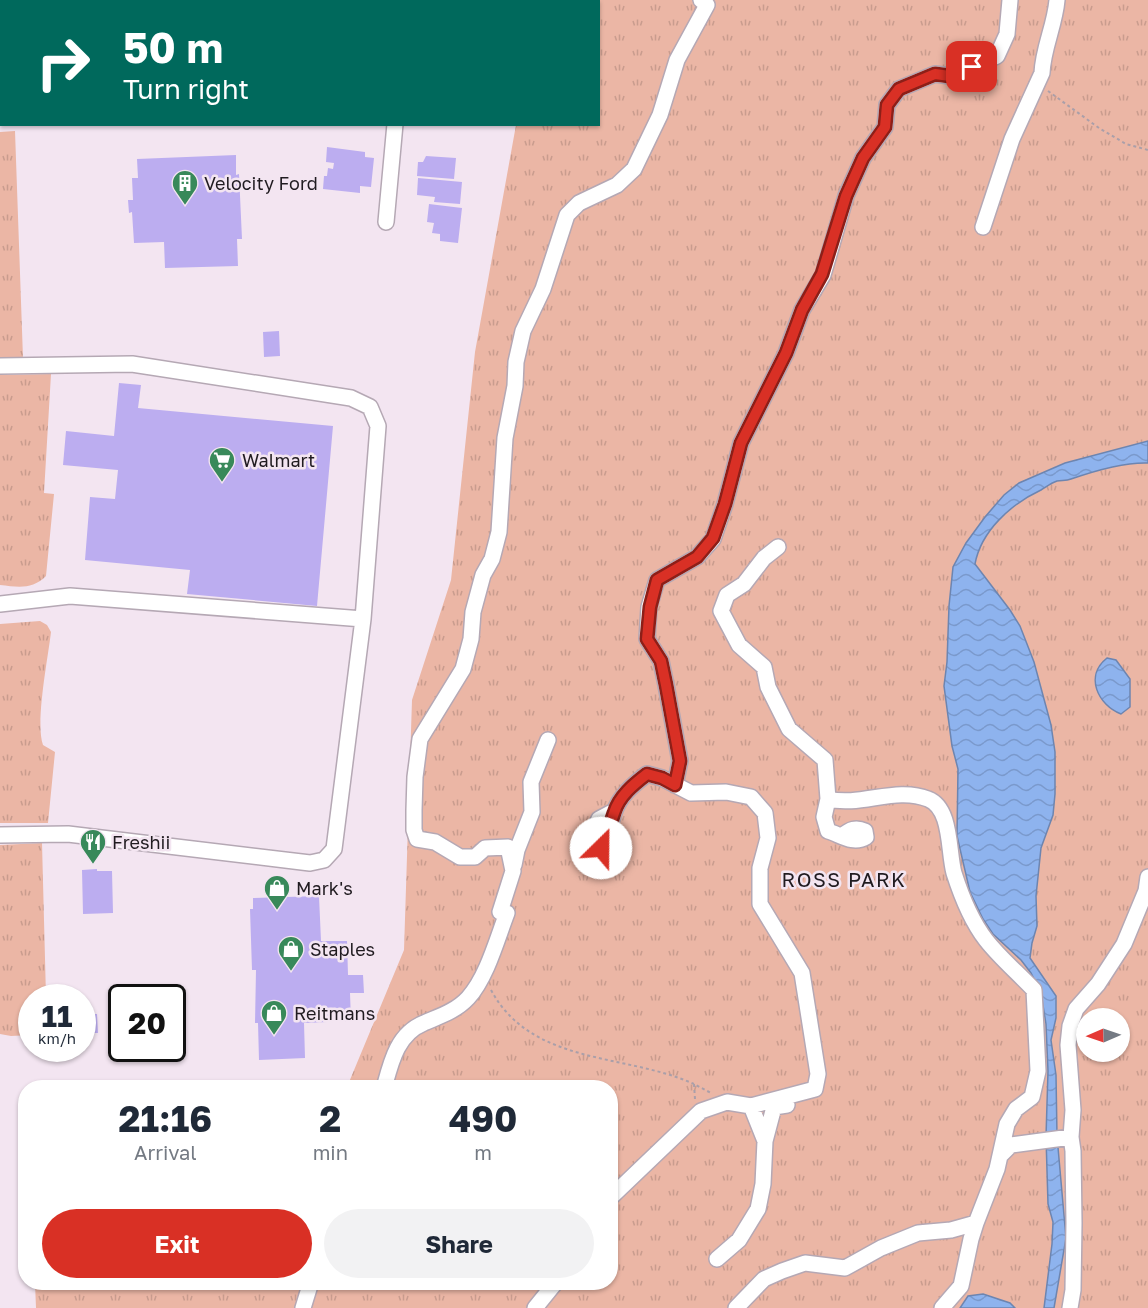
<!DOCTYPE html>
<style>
body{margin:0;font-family:"Golos Text",sans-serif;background:#f2f2f3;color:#1f2937;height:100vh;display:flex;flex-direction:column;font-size:22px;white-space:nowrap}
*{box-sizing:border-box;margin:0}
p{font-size:20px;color:#747a83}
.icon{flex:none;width:33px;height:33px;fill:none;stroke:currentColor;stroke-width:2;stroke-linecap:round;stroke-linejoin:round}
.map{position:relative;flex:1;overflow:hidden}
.details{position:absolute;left:18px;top:1080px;width:600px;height:210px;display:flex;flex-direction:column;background:#fff;border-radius:24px;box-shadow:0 2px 4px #0004}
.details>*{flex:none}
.banner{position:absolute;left:0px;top:0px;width:600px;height:126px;box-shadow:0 2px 4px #0004;background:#00695c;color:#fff;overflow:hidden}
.needle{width:39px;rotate:268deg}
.fabs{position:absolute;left:1076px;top:1008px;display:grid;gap:12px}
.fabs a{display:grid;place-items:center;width:54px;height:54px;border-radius:50%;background:#fff;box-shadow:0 2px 4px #0004;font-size:30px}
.speed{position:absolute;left:18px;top:984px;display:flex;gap:12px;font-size:30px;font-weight:700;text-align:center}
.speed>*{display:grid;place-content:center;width:78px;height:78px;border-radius:50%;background:#fff;box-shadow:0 2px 4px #0004;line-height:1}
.speed small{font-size:15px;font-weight:400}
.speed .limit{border:3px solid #111;border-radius:9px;background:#fff;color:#111}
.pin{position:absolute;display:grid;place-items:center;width:51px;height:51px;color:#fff;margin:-26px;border-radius:12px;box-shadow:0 3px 9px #0006}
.me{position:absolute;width:66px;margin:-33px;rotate:23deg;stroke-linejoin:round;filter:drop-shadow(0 0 4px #0008)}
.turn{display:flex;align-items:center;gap:21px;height:126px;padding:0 24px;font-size:27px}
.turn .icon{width:78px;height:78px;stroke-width:2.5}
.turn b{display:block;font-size:42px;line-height:51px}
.eta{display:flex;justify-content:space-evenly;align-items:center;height:102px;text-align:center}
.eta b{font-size:36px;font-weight:700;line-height:42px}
.action{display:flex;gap:12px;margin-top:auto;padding:12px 24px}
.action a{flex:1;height:69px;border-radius:36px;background:#d93025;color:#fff;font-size:24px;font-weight:700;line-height:69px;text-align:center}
.action a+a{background:#f2f2f3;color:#1f2937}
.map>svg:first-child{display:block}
.grass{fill:url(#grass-tufts);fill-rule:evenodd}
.water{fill:url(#water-waves);stroke:#6d85b0;stroke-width:1.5}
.building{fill:#bcadf0}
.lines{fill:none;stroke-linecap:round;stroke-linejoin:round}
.minor-casing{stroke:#b5a8b4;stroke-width:18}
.path{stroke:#aa9fa9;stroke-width:2;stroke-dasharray:3 3;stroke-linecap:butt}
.minor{stroke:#fff;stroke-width:15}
.route-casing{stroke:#8d1f18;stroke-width:15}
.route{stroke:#d93025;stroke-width:10}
.labels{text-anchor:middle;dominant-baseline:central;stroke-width:5;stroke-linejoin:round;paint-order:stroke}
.poi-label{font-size:18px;fill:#201b20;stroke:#f3e5f1;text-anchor:start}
.neighbourhood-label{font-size:20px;letter-spacing:1.5px;fill:#201b20;stroke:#f3e5f1}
</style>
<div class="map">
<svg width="1148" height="1308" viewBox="0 0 1148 1308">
<defs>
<pattern id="grass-tufts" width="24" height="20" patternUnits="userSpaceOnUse" patternTransform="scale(1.5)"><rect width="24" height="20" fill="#ebb6a5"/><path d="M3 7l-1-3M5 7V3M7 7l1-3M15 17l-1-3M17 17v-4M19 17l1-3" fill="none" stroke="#c99c8e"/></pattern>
<pattern id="water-waves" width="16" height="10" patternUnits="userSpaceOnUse" patternTransform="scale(1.5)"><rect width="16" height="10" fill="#8eb3ee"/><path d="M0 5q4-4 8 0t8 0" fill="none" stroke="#7a99cc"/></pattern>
</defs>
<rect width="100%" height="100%" fill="#f3e5f1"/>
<path class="grass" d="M 539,0 L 1148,0 L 1148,1308 L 36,1308 L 35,1283 L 610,1282 L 610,1088 L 347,1087 L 404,950 L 412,700 L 451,580 L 475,352 L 516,125 L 598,124 L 598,2 L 538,1 ZM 1086,1018 L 1119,1018 L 1119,1052 L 1086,1052 Z
M 15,131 L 23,358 L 0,358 L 0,132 Z
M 51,374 L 44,493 L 54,494 L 46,576 C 32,590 18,587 0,585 L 0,375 Z
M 40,621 L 47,625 L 51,632 C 48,658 35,723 43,745 L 55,752 L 48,823 L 0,823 L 0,624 Z
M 42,843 L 46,997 L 32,998 L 31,1035 L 11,1036 L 0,1034 L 0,845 Z"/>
<path class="water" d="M 1148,441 L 1148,463 C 1123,462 1094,471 1071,479 C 1066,481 1062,480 1057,481 C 1051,483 1046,487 1041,490 C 1011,504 981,531 975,564 L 1010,610 L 1020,626 L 1034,662 L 1051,725 L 1055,752 L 1055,794 L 1053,815 L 1041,848 L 1036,896 L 1037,926 L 1032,943 L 1030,958 L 1056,996 L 1056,1018 L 1051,1040 L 1056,1075 L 1057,1136 L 1066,1238 L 1054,1308 L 1044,1308 L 1052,1244 L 1053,1222 L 1048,1204 L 1046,1137 L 1048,1071 L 1046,1024 L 1041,993 L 1031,973 L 1021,960 L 993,934 L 983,919 L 970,892 L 957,836 L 958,769 L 952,746 L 944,686 L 947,662 L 949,606 L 953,567 L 966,543 L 985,517 L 1004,495 L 1019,483 L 1065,463 Z
M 1107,658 L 1116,660 L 1130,679 L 1130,707 L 1121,714 C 1098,705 1084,676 1107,658 Z
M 983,1294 L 1010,1303 L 1015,1308 L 960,1308 L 968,1296 Z"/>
<path class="building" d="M 327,147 L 365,152 L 365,157 L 374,158 L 371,187 L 360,186 L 360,193 L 323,189 L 324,176 L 327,176 L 328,168 L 333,169 L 334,163 L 326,162 Z
M 236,155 L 236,175 L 239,174 L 242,239 L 237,239 L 238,266 L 165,268 L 164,242 L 134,243 L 132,212 L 129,213 L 128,200 L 133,200 L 132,178 L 138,178 L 137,159 Z
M 426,156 L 456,158 L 454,179 L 417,176 L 418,162 L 423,162 Z
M 418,178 L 462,182 L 460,204 L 434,202 L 435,197 L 417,195 Z
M 429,204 L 462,208 L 458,243 L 440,241 L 440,234 L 432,233 L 434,223 L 427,222 Z
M 279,331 L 280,356 L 264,357 L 263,332 Z
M 119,383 L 141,385 L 138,408 L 333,426 L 317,606 L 187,594 L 190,570 L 85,560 L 90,497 L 115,499 L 118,470 L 63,465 L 66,431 L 114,436 Z
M 97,869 L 97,871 L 112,871 L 113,913 L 83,914 L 82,870 Z
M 319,896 L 321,941 L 347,941 L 348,975 L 363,975 L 364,993 L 350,993 L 351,1021 L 304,1023 L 305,1058 L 259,1060 L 258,1023 L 255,1023 L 256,970 L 252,970 L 250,909 L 253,909 L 253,898 Z
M 82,1014 L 97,1014 L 98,1033 L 82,1033 Z"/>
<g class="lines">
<g class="minor-casing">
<path id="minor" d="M 422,0 L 422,2
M 386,222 L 395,124
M 983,227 L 1012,139 L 1042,73 C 1043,48 1055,25 1057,0
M 0,366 L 132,364 L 351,398 L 370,407 L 378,426 L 363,619
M 778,547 L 764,558 L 744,584 L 727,595 L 721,611 L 739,645 L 764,667 L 768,687 L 789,729 L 825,760 L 828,799 L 824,817 L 828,831 C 841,835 853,845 866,837 L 865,831 C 856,827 850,829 842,836
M 0,604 L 70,596 L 363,619 L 334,849 L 324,860 L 310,863 L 68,834 L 0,835
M 675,785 L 680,761 L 666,685 L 661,661 L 647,639 L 649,607 L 657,580 L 697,557 L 713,539 L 725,504 L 741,443 L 786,353 L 802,310 L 823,275 L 846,196 L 863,158 L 885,127 L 887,105 L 899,89 L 935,74 L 950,76 L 997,56 L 1007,34 L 1010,0
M 514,865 L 517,850 L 532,812 L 531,782 L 548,740
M 384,1088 C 391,1062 397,1034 424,1023 C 440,1016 456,1011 468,998 C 487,977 497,939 507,913 L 500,912 L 513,871 L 508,847 L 485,848 L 475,857 L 460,857 L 435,842 L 417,839 L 414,830 L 414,810 L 415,777 L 420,739 L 463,669 L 471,639 L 473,612 L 483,575 L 492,559 L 499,532 L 505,438 L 515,386 L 516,362 L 523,331 L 543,289 L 567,215 L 579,203 L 617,185 L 634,169 L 660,115 L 677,60 L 707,5 L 701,0
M 751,1106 L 765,1141
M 1001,1155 L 1011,1145 L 1071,1137
M 610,1198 L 701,1111 L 727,1102 L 751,1106 L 815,1089 L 818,1074 L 802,973 L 760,904 L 760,868 L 768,838 L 765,813 L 751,797 L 726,792 L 691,793 L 662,778 L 647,774 C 634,784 619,796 614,813 C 608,829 611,832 601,848 L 591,838 L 599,819 L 614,811
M 717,1259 L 739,1240 L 758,1209 L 763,1184 L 765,1141 L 774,1107 L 787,1105
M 303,1308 L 311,1282
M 535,1308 L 556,1282
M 736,1308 L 764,1279 L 782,1271 L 805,1263 L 845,1268 L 881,1248 L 918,1233 L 951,1230 L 976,1223 L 997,1169 L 1007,1124 L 1016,1109 L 1032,1097 L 1038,1071 L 1034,990 C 1018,973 1000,958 986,940 C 972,922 961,895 954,873 C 948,852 952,808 928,799 C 896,786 861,807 828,799
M 942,1308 L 961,1286 L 971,1239 L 976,1223
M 1070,1308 L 1073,1290 L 1074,1223 L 1073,1151 L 1071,1137 L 1073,1110 L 1068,1045 L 1070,1026 L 1076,1009 L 1098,984 L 1124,944 L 1146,891 L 1148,877"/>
</g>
<path class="path" d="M 1048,91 L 1099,128 L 1126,144 L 1148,150
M 491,990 C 532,1066 626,1053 694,1084
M 695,1099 L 694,1084 L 711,1093"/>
<use href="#minor" class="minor"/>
</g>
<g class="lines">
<g class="route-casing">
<path id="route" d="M 601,848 C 611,832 608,829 614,813 C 619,796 634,784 647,774 L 662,778 L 675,785 L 680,761 L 666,685 L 661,661 L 647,639 L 650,607 L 657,580 L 697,557 L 713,538 L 725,504 L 741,443 L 786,353 L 802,310 L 822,274 L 846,196 L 863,158 L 885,127 L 887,105 L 899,89 L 935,74 L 950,76 L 972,67"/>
</g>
<use href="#route" class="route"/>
</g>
<defs>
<g id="building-pin" transform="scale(1.35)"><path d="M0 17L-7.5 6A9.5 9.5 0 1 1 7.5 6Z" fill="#38895a" stroke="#f3e5f1"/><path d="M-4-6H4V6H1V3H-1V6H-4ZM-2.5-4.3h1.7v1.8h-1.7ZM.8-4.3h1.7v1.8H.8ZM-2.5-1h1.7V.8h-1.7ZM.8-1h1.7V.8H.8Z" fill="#fff"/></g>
<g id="supermarket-pin" transform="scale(1.35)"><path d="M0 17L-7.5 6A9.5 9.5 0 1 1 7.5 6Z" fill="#38895a" stroke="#f3e5f1"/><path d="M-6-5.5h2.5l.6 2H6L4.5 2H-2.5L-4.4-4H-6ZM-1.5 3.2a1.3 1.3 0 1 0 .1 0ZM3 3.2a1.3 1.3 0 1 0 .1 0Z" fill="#fff"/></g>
<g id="restaurant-pin" transform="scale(1.35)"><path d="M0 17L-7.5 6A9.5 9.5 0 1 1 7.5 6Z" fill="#38895a" stroke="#f3e5f1"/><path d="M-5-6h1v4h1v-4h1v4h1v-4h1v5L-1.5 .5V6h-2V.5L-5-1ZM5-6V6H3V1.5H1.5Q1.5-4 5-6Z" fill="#fff"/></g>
<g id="shop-pin" transform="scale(1.35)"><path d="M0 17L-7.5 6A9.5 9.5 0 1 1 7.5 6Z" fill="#38895a" stroke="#f3e5f1"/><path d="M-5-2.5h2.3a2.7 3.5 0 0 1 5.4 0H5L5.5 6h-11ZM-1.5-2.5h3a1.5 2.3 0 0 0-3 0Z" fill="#fff"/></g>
</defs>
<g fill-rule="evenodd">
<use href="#building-pin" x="185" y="183"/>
<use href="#supermarket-pin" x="222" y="460"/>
<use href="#restaurant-pin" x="93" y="842"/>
<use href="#shop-pin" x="277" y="888"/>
<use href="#shop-pin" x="291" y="949"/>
<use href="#shop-pin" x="274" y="1013"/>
</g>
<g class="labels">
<g class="poi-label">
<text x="204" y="183">Velocity Ford</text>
<text x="242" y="460">Walmart</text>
<text x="112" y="842">Freshii</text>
<text x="296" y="888">Mark's</text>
<text x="310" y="949">Staples</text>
<text x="294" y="1013">Reitmans</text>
</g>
<g class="neighbourhood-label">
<text x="844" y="879">ROSS PARK</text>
</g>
</g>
</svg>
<div class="fabs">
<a><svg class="needle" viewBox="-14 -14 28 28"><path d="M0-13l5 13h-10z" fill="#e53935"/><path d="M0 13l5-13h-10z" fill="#747a83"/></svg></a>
</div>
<div class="speed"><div>11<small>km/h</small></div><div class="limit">20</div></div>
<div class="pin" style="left:972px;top:67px;background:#d93025"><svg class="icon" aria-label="arrive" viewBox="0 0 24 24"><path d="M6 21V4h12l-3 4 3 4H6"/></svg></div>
<svg class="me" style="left:601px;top:848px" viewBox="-20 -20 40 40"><circle r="19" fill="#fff"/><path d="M0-13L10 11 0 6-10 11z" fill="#d93025"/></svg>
<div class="banner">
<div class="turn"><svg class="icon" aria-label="right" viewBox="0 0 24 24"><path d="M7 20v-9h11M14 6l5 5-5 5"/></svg><div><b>50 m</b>Turn right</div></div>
</div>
<section class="details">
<div class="eta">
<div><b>21:16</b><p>Arrival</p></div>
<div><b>2</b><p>min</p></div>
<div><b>490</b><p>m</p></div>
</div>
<div class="action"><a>Exit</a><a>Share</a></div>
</section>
</div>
